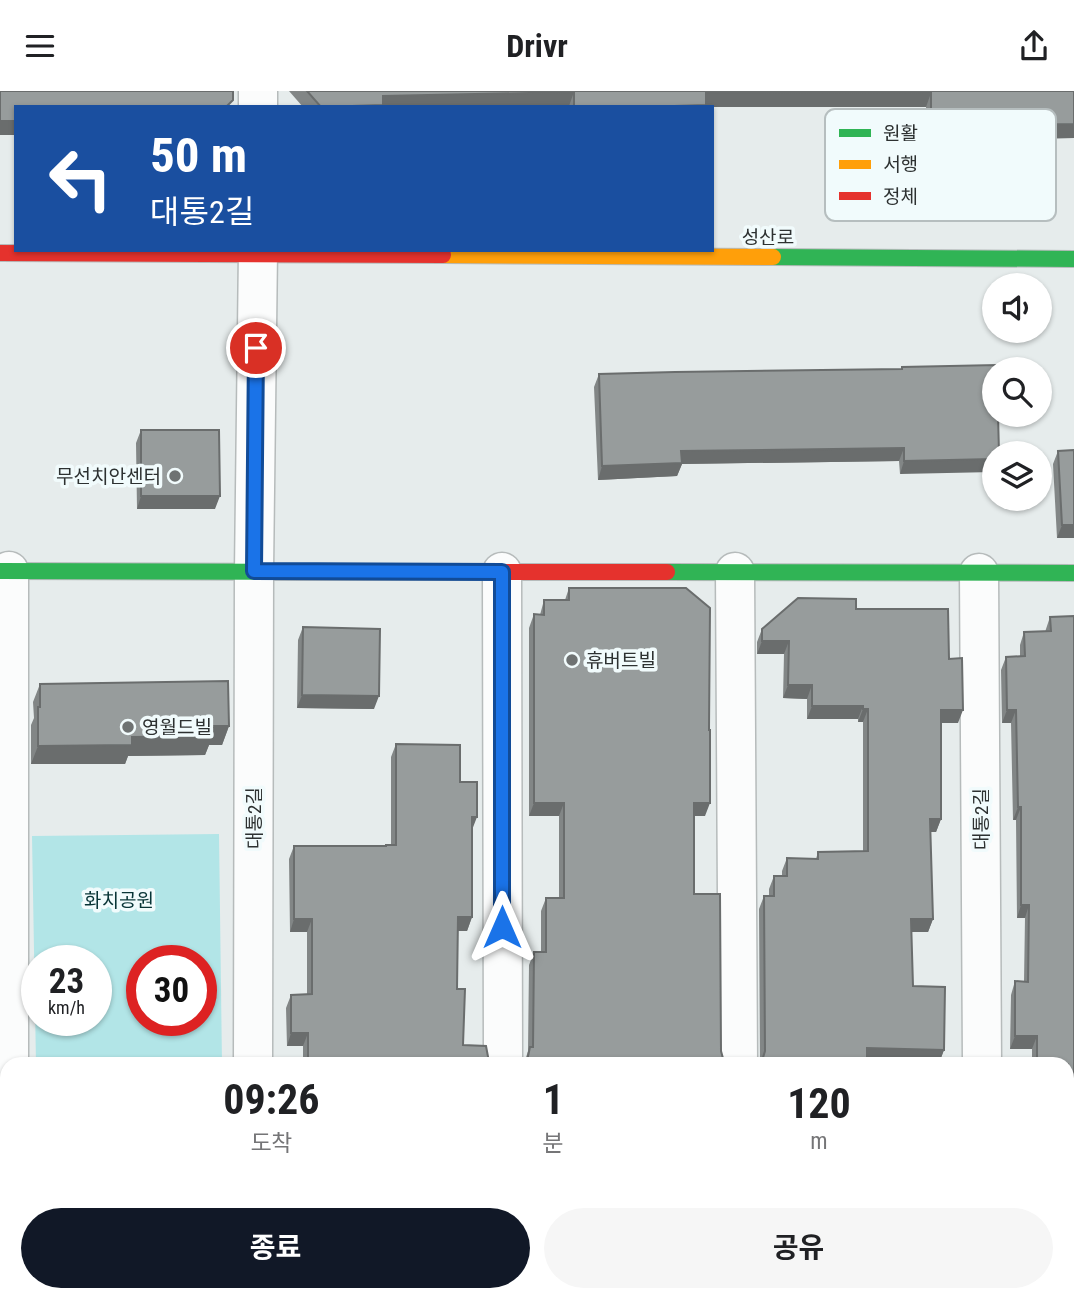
<!DOCTYPE html>
<html lang="ko">
<meta charset="utf-8">
<style>
body{margin:0;font-family:"Roboto Condensed","Noto Sans KR",sans-serif;background:#f6f6f6;color:#202124;height:100vh;display:flex;flex-direction:column;font-size:26px;white-space:nowrap}
*{box-sizing:border-box;margin:0}
p{font-size:23px;color:#757577}
.icon{flex:none;width:38px;height:38px;fill:none;stroke:currentColor;stroke-width:2;stroke-linecap:round;stroke-linejoin:round}
.map{position:relative;flex:1;overflow:hidden}
.panel{position:absolute;left:0px;top:966px;width:1074px;height:245px;display:flex;flex-direction:column;background:#fff;border-radius:21px 21px 0 0;box-shadow:0 2px 5px #0004}
.panel>*{flex:none}
.guide{position:absolute;left:14px;top:14px;width:700px;height:147px;border-radius:0px;box-shadow:0 2px 5px #0004;background:#1a4fa0;color:#fff;overflow:hidden}
.fabs{position:absolute;left:982px;top:182px;display:grid;gap:14px}
.fabs a{display:grid;place-items:center;width:70px;height:70px;border-radius:50%;background:#fff;box-shadow:0 2px 5px #0004;font-size:35px}
.speed{position:absolute;left:21px;top:854px;display:flex;gap:14px;font-size:35px;font-weight:700;text-align:center}
.speed>*{display:grid;place-content:center;width:91px;height:91px;border-radius:50%;background:#fff;box-shadow:0 2px 5px #0004;line-height:1}
.speed small{font-size:18px;font-weight:400}
.speed .limit{border:10px solid #d22;background:#fff;color:#111}
.pin{position:absolute;display:grid;place-items:center;width:60px;height:60px;color:#fff;margin:-30px;border:4px solid #fff;border-radius:50%;box-shadow:0 2px 7px #0007}
.me{position:absolute;width:77px;margin:-38px;rotate:0deg;stroke-linejoin:round;filter:drop-shadow(0 0 5px #0008)}
.turn{display:flex;align-items:center;gap:24px;height:147px;padding:0 21px;font-size:32px}
.turn .icon{width:91px;height:91px;stroke-width:2.5}
.turn b{display:block;font-size:49px;line-height:60px}
.eta{display:flex;justify-content:space-evenly;align-items:center;height:119px;text-align:center}
.eta b{font-size:42px;font-weight:700;line-height:49px}
.button{display:flex;gap:14px;margin-top:auto;padding:14px 21px}
.button a{flex:1;height:80px;border-radius:42px;background:#111827;color:#fff;font-size:28px;font-weight:700;line-height:80px;text-align:center}
.button a+a{background:#f6f6f6;color:#202124}
header{display:flex;justify-content:space-between;align-items:center;height:91px;padding:0 21px;background:#fff;font-size:32px;font-weight:700}
.map>svg:first-child{display:block}
.green{fill:#b2e5e7;fill-rule:evenodd}
.lines{fill:none;stroke-linecap:round;stroke-linejoin:round}
.street-casing{stroke:#b6bbbb;stroke-width:41}
.fast-casing{stroke:#b6bbbb;stroke-width:18}
.slow-casing{stroke:#b6bbbb;stroke-width:18}
.jam-casing{stroke:#b6bbbb;stroke-width:18}
.street{stroke:#fbfcfc;stroke-width:38}
.fast{stroke:#30b455;stroke-width:16}
.slow{stroke:#ff9f0a;stroke-width:16}
.jam{stroke:#e5322d;stroke-width:16}
.wall{fill:#828686}
.shaded-wall{fill:#6a6d6d}
.building{fill:#979c9c;stroke:#6a6d6d;stroke-width:2}
.route-casing{stroke:#114b97;stroke-width:18}
.route{stroke:#1a73e8;stroke-width:12}
.poi-dot{fill:#6e7272;stroke:#f1fbfc;stroke-width:2.5}
.labels{text-anchor:middle;dominant-baseline:central;stroke-width:7;stroke-linejoin:round;paint-order:stroke}
.street-label{font-size:19px;fill:#2d3131;stroke:#f1fbfc}
.poi-label{font-size:19px;fill:#2d3131;stroke:#f1fbfc;text-anchor:start}
.park-label{font-size:19px;fill:#073436;stroke:#f1fbfc}
.key{fill:#f1fbfc;stroke:#b6bebf;stroke-width:2}
.key-label{font-size:19px;fill:#2d3131}
</style>
<header><svg class="icon" aria-label="menu" viewBox="0 0 24 24"><path d="M4 6h16M4 12h16M4 18h16"/></svg>Drivr<svg class="icon" aria-label="share" viewBox="0 0 24 24"><path d="M12 15V3M7 8l5-5 5 5M5 13v7h14v-7"/></svg></header>
<div class="map">
<svg width="1074" height="1211" viewBox="0 0 1074 1211">
<rect width="100%" height="100%" fill="#e6ecec"/>
<path class="green" d="M 219,743 L 222,973 L 36,973 L 32,745 ZM 37,870 L 96,870 L 96,929 L 37,929 ZM 142,870 L 201,870 L 201,929 L 142,929 Z"/>
<g class="lines">
<g class="street-casing">
<path id="street" d="M 258,16 L 258,0
M 502,481 L 503,973
M 735,481 L 738,973
M 979,482 L 982,973
M 9,973 L 9,480
M 253,973 L 254,480 L 258,159
M 1068,1103 L 1074,1103
M 0,1104 L 7,1103
M 255,1204 L 255,1211"/>
</g>
<g class="fast-casing">
<path id="fast" d="M 773,166 L 1074,168
M 0,480 L 303,481
M 667,481 L 1074,482"/>
</g>
<g class="slow-casing">
<path id="slow" d="M 443,164 L 773,166"/>
</g>
<g class="jam-casing">
<path id="jam" d="M 0,162 L 443,164
M 303,481 L 667,481"/>
</g>
<use href="#street" class="street"/>
<use href="#fast" class="fast"/>
<use href="#slow" class="slow"/>
<use href="#jam" class="jam"/>
</g>
<path class="wall" d="M 289,0 L 1074,0 L 1074,47 L 1012,48 L 1012,39 L 926,40 L 926,16 L 303,16 Z
M 997,274 L 900,383 L 899,370 L 682,373 L 677,385 L 598,389 L 594,296 L 599,283 L 901,278 Z
M 141,339 L 215,418 L 137,418 L 136,352 Z
M 1074,359 L 1074,447 L 1057,447 L 1053,373 L 1058,360 Z
M 569,497 L 705,725 L 694,725 L 694,803 L 721,960 L 724,971 L 524,973 L 528,960 L 529,874 L 534,861 L 541,861 L 541,820 L 546,807 L 559,807 L 559,725 L 529,725 L 529,537 L 534,523 L 540,524 L 544,509 L 565,509 Z
M 856,518 L 949,568 L 958,632 L 941,632 L 941,728 L 936,741 L 930,741 L 933,828 L 928,841 L 911,841 L 913,895 L 944,959 L 939,972 L 867,970 L 760,973 L 759,818 L 764,805 L 769,805 L 769,798 L 774,785 L 782,785 L 782,780 L 787,767 L 816,768 L 818,761 L 863,760 L 863,631 L 858,631 L 858,628 L 807,628 L 807,608 L 783,607 L 784,563 L 757,563 L 757,551 L 762,538 Z
M 1074,525 L 1074,1071 L 1068,1072 L 1068,973 L 1032,973 L 1032,958 L 1010,958 L 1011,904 L 1015,890 L 1024,891 L 1025,827 L 1017,827 L 1016,729 L 1013,729 L 1011,632 L 1002,632 L 1001,579 L 1006,566 L 1020,566 L 1020,554 L 1024,541 L 1045,541 L 1050,526 Z
M 303,536 L 374,618 L 297,617 L 298,549 Z
M 40,593 L 229,635 L 222,654 L 209,654 L 205,664 L 128,665 L 125,673 L 31,673 L 31,634 L 34,627 L 33,611 Z
M 396,653 L 460,691 L 472,739 L 472,826 L 467,840 L 457,840 L 457,898 L 463,954 L 491,973 L 303,973 L 303,955 L 287,955 L 286,917 L 291,904 L 307,903 L 307,841 L 290,841 L 289,768 L 294,755 L 386,755 L 391,754 L 391,666 Z
M 1072,1138 L 1074,1211 L 290,1211 L 290,1204 L 1068,1204 L 1068,1150 Z"/>
<path class="shaded-wall" d="M 574,1 L 569,15 L 321,16 L 383,5 Z
M 706,1 L 931,2 L 926,16 L 643,16 Z
M 1017,25 L 1012,39 L 926,40 L 931,27 Z
M 0,30 L 16,30 L 16,44 L 0,44 Z
M 1074,33 L 1074,47 L 1012,48 L 1018,34 Z
M 904,357 L 899,370 L 682,373 L 677,385 L 598,389 L 602,375 L 681,360 Z
M 994,368 L 994,381 L 900,383 L 904,370 Z
M 141,405 L 220,405 L 215,418 L 137,418 Z
M 1062,434 L 1074,434 L 1074,447 L 1057,447 Z
M 762,550 L 789,550 L 784,563 L 757,563 Z
M 788,594 L 812,594 L 807,608 L 783,607 Z
M 302,604 L 379,605 L 374,618 L 297,617 Z
M 812,615 L 863,615 L 858,628 L 807,628 Z
M 863,618 L 868,618 L 863,631 L 858,631 Z
M 941,619 L 963,619 L 958,632 L 937,632 Z
M 1007,619 L 1016,619 L 1011,632 L 1002,632 Z
M 212,635 L 229,635 L 222,654 L 209,654 L 205,664 L 128,665 L 125,673 L 31,673 L 38,655 Z
M 534,712 L 564,712 L 559,725 L 529,725 Z
M 694,712 L 710,712 L 705,725 L 690,725 Z
M 1018,716 L 1021,716 L 1016,729 L 1013,729 Z
M 472,726 L 477,726 L 472,739 Z
M 930,728 L 941,728 L 936,741 L 925,741 Z
M 1021,814 L 1029,814 L 1025,827 L 1017,827 Z
M 458,826 L 472,826 L 467,840 L 453,840 Z
M 294,828 L 312,828 L 307,841 L 290,841 Z
M 911,828 L 933,828 L 928,841 L 906,841 Z
M 291,942 L 308,942 L 303,955 L 287,955 Z
M 1015,945 L 1037,945 L 1032,958 L 1010,958 Z
M 867,957 L 944,959 L 939,972 L 862,970 Z
M 1074,1058 L 1074,1071 L 1068,1072 L 1068,1059 Z"/>
<path class="building" d="M 0,0 L 233,0 L 233,9 L 226,16 L 16,16 L 16,30 L 0,30 Z
M 307,0 L 1074,0 L 1074,33 L 1018,34 L 1017,25 L 931,27 L 931,2 L 706,1 L 706,14 L 643,16 L 574,16 L 574,1 L 383,5 L 383,14 L 321,16 Z
M 997,274 L 997,278 L 994,278 L 994,324 L 998,324 L 999,362 L 994,362 L 994,368 L 904,370 L 904,357 L 681,360 L 682,372 L 602,375 L 599,283 L 675,281 L 902,278 L 902,276 Z
M 141,339 L 219,339 L 220,405 L 141,405 Z
M 1074,359 L 1074,434 L 1062,434 L 1058,360 Z
M 569,497 L 686,497 L 710,517 L 709,639 L 710,639 L 710,712 L 694,712 L 694,803 L 720,803 L 721,960 L 724,971 L 726,973 L 524,973 L 527,970 L 530,956 L 533,956 L 534,861 L 546,861 L 546,807 L 564,807 L 564,712 L 534,712 L 534,523 L 544,524 L 544,509 L 569,509 Z
M 798,507 L 856,508 L 856,518 L 948,518 L 949,568 L 962,567 L 963,619 L 941,619 L 941,728 L 930,728 L 933,828 L 911,828 L 913,895 L 945,896 L 944,959 L 867,957 L 867,973 L 759,973 L 762,970 L 765,960 L 764,805 L 774,805 L 774,785 L 787,785 L 787,767 L 818,768 L 818,761 L 868,760 L 868,618 L 863,618 L 863,615 L 812,615 L 812,594 L 788,594 L 789,550 L 762,550 L 762,538 Z
M 1074,525 L 1074,1058 L 1068,1059 L 1068,973 L 1037,973 L 1037,945 L 1015,945 L 1015,890 L 1028,891 L 1029,814 L 1021,814 L 1021,716 L 1018,716 L 1016,619 L 1007,619 L 1006,566 L 1025,565 L 1024,541 L 1051,540 L 1050,526 Z
M 303,536 L 380,538 L 379,605 L 302,604 Z
M 228,590 L 229,635 L 212,635 L 212,645 L 132,646 L 132,654 L 38,655 L 38,616 L 40,616 L 40,593 Z
M 396,653 L 460,654 L 460,691 L 477,691 L 477,726 L 472,726 L 472,826 L 458,826 L 457,898 L 465,898 L 463,954 L 486,955 L 489,971 L 491,973 L 308,973 L 308,942 L 291,942 L 291,904 L 312,903 L 312,828 L 294,828 L 294,755 L 386,755 L 386,754 L 396,754 Z
M 1072,1138 L 1074,1138 L 1074,1211 L 295,1211 L 295,1204 L 1068,1204 L 1068,1153 L 1072,1153 Z
M 7,1150 L 7,1204 L 210,1204 L 211,1211 L 0,1211 L 0,1151 Z"/>
<g class="lines">
<g class="route-casing">
<path id="route" d="M 256,257 L 254,480 L 502,481 L 502,836"/>
</g>
<use href="#route" class="route"/>
</g>
<g class="poi-dot">
<circle cx="175" cy="385" r="7"/>
<circle cx="572" cy="569" r="7"/>
<circle cx="128" cy="636" r="7"/>
</g>
<g class="labels">
<g class="street-label">
<text x="768" y="146">성산로</text>
<text transform="translate(254 727) rotate(-90)">대통2길</text>
<text transform="translate(981 728) rotate(-90)">대통2길</text>
</g>
<g class="poi-label">
<text x="161" y="385" text-anchor="end">무선치안센터</text>
<text x="586" y="569">휴버트빌</text>
<text x="142" y="636">영월드빌</text>
</g>
<g class="park-label">
<text x="119" y="809">화치공원</text>
</g>
</g>
<rect x="825" y="18" width="231" height="112" rx="10" class="key"/>
<rect x="839" y="38" width="32" height="8" fill="#30b455"/>
<rect x="839" y="69" width="32" height="9" fill="#ff9f0a"/>
<rect x="839" y="101" width="32" height="8" fill="#e5322d"/>
<g class="key-label">
<text x="883" y="49">원활</text>
<text x="883" y="80">서행</text>
<text x="883" y="112">정체</text>
</g>
</svg>
<div class="fabs">
<a><svg class="icon" aria-label="sound" viewBox="0 0 24 24"><path d="M4 9h4l5-4v14l-5-4H4zM17 9q2 3 0 6"/></svg></a>
<a><svg class="icon" aria-label="search" viewBox="0 0 24 24"><circle cx="10" cy="10" r="6"/><path d="M15 15l6 6"/></svg></a>
<a><svg class="icon" aria-label="layers" viewBox="0 0 24 24"><path d="M12 4l9 5-9 5-9-5zM3 14l9 5 9-5"/></svg></a>
</div>
<div class="speed"><div>23<small>km/h</small></div><div class="limit">30</div></div>
<div class="pin" style="left:256px;top:257px;background:#d93025"><svg class="icon" aria-label="arrive" viewBox="0 0 24 24"><path d="M6 21V4h12l-3 4 3 4H6"/></svg></div>
<svg class="me" style="left:502px;top:836px" viewBox="-20 -20 40 40"><path d="M0-17L14 15 0 8-14 15z" fill="#1a73e8" stroke="#fff" stroke-width="4"/></svg>
<div class="guide">
<div class="turn"><svg class="icon" aria-label="left" viewBox="0 0 24 24"><path d="M17 20v-9H6M10 6l-5 5 5 5"/></svg><div><b>50 m</b>대통2길</div></div>
</div>
<section class="panel">
<div class="eta">
<div><b>09:26</b><p>도착</p></div>
<div><b>1</b><p>분</p></div>
<div><b>120</b><p>m</p></div>
</div>
<div class="button"><a>종료</a><a>공유</a></div>
</section>
</div>
